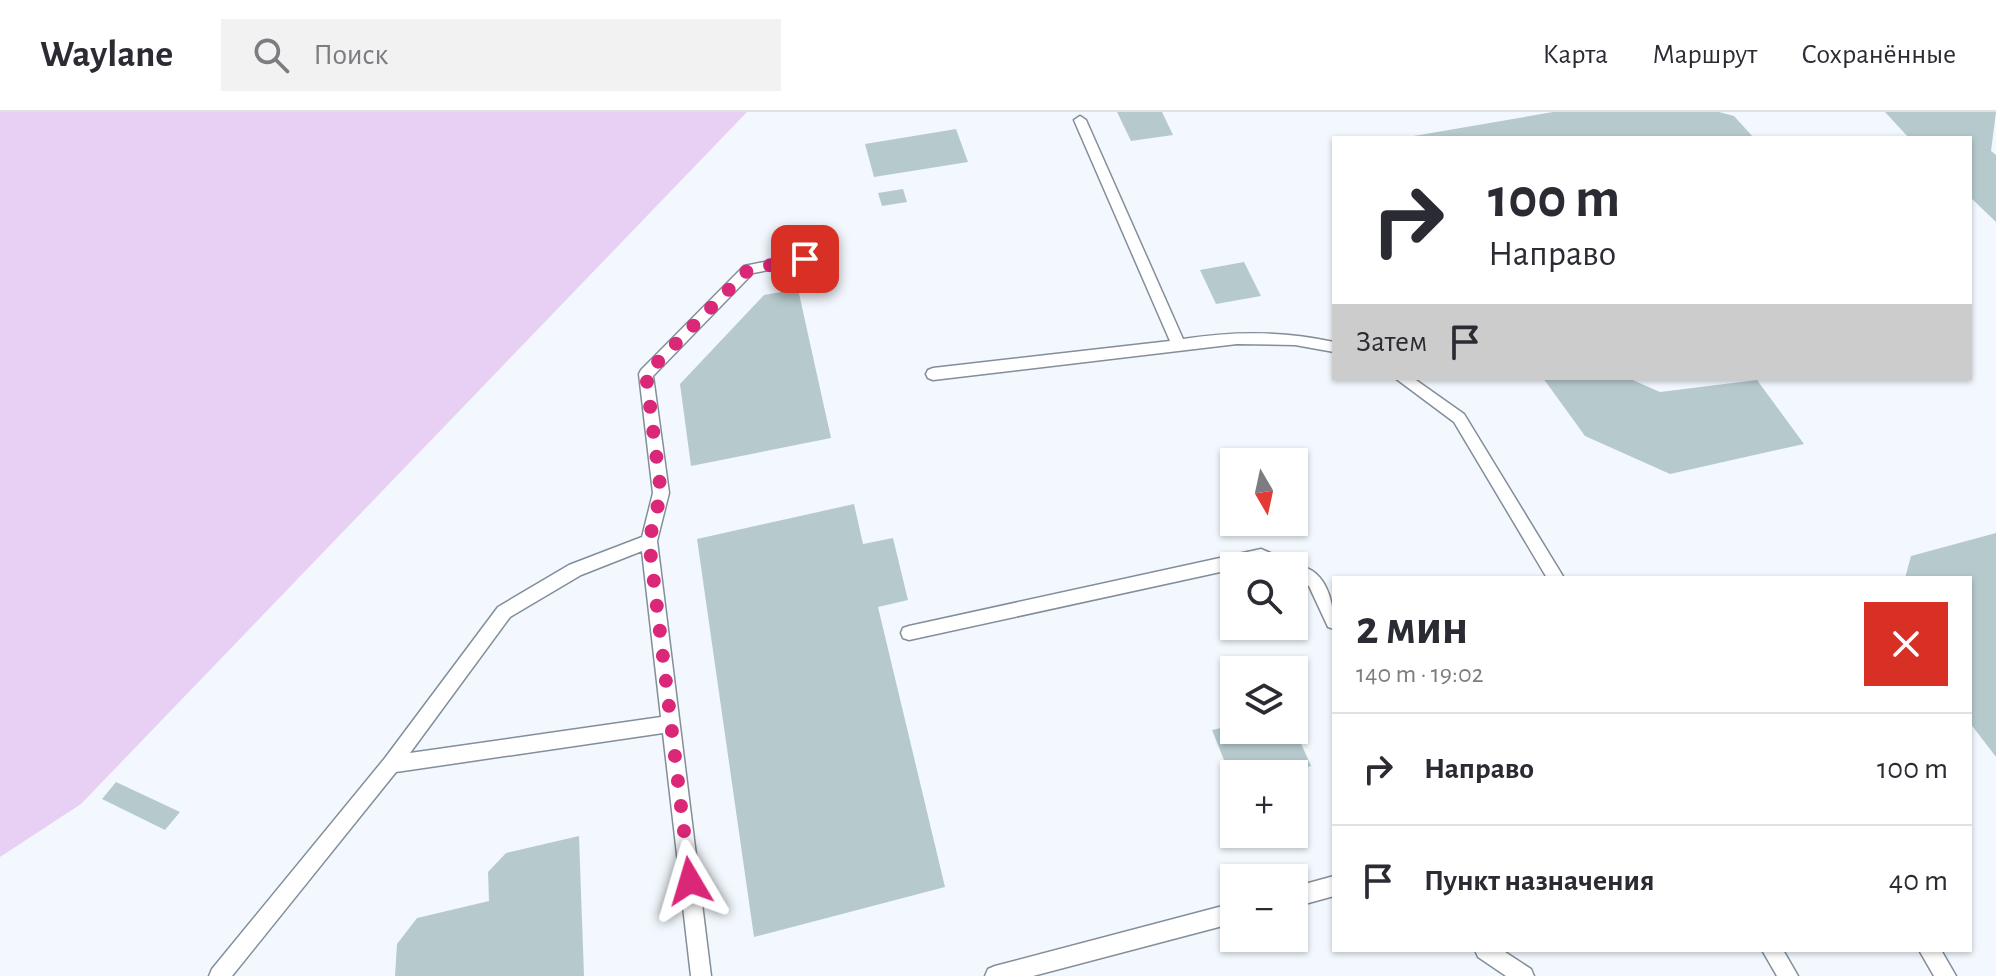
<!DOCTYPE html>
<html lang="ru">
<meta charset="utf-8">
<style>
body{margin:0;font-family:"Alegreya Sans",sans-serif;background:#f2f2f3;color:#2b2b33;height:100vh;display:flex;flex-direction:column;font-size:30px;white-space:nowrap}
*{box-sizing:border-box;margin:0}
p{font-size:26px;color:#7c7c81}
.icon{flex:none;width:44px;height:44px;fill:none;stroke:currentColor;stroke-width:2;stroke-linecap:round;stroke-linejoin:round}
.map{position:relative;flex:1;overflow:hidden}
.details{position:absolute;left:1332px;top:464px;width:640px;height:376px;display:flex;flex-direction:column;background:#fff;border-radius:0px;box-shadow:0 2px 6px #0004}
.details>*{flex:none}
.banner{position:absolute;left:1332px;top:24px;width:640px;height:244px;border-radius:0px;box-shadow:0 2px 6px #0004;background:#fff;color:#2b2b33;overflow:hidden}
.needle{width:52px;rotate:171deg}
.fabs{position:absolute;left:1220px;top:336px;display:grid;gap:16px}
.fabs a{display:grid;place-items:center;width:88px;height:88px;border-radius:0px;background:#fff;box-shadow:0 2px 6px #0004;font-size:40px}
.pin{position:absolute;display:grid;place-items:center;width:68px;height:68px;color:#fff;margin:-34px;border-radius:16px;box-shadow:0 4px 12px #0006}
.me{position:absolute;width:88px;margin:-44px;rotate:353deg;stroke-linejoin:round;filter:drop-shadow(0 0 6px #0008)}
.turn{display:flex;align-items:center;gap:28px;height:168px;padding:0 24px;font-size:36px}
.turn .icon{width:104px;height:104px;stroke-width:2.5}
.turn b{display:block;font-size:56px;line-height:68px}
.then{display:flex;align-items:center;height:76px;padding:0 24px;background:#0003;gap:16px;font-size:30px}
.round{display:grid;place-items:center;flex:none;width:84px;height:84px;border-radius:0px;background:#f2f2f3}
.head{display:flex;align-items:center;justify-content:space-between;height:136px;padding:0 24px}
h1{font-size:48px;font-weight:700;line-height:60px}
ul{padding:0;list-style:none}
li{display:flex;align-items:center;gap:24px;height:112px;padding:0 24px;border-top:2px solid #e1e1e2}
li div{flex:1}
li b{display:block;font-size:30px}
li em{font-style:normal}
header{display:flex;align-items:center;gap:48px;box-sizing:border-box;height:112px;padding:0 40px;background:#fff;border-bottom:2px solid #e1e1e2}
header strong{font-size:38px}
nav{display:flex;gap:44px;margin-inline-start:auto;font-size:28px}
.search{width:560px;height:72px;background:#f2f2f3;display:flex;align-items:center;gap:20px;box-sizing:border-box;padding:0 28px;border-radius:0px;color:#7c7c81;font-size:30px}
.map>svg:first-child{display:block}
.green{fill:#e7d0f4}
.building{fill:#b6cace}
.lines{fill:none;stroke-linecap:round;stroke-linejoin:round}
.lane-casing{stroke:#828e9a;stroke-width:3}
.lane{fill:#fff;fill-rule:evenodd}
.route{stroke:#db2777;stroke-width:14;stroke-dasharray:0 25.2}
</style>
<header>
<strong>Waylane</strong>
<div class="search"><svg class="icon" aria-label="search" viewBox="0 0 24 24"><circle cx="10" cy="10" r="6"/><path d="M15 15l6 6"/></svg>Поиск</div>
<nav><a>Карта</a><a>Маршрут</a><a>Сохранённые</a></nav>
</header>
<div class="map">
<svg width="1996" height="864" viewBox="0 0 1996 864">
<rect width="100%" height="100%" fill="#f2f8fd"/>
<path class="green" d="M 0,0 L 747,0 L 81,692 L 0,745 Z"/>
<path class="building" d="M 1117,0 L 1162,0 L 1173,23 L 1131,29 Z
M 1553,0 L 1719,0 L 1734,4 L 1754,26 L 1402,26 Z
M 1885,0 L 1996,0 L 1991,39 L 1996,43 L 1996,110 L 1970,85 L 1970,26 L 1909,26 Z
M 956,17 L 968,50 L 874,65 L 865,32 Z
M 903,77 L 907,90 L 882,94 L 878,81 Z
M 1244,150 L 1261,184 L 1216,192 L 1200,158 Z
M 798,177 L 831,326 L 691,354 L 680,272 L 764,183 Z
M 1543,266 L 1628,266 L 1660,280 L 1757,268 L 1804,332 L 1670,362 L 1585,324 Z
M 854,392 L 863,432 L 893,426 L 908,488 L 878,495 L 945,775 L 754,825 L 697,427 Z
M 1996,421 L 1996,645 L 1970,611 L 1970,466 L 1905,466 L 1911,444 Z
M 1234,613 L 1234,618 L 1295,618 L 1311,654 L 1283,662 L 1234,662 L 1234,673 L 1212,618 Z
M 116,670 L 180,700 L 165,718 L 102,687 Z
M 579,724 L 584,864 L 395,864 L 397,832 L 417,806 L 489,789 L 488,760 L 506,741 Z"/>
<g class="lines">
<g class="lane-casing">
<path id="lane" d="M 1080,4 L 1086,8 L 1183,227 C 1234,219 1284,219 1334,230 L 1334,240 L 1295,233 L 1237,232 L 933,268 L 928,266 L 926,262 L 928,258 L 933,256 L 1170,229 L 1074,8 Z
M 805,142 L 812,147 L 810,150 L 753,161 L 653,264 L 669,381 L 657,429 L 711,864 L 691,864 L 663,621 L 396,660 L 232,864 L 209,864 L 212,857 L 385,646 L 498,495 L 569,453 L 642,425 L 653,381 L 639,262 L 641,258 L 744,154 ZM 642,439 L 661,605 L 410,641 L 510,505 L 581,463 Z
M 1395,266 L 1413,266 L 1464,302 L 1564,466 L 1547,466 L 1454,310 Z
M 1261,437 L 1289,449 L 1291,453 C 1326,453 1334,489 1334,517 L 1328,515 L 1309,474 L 1294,467 L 1294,454 L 1267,454 L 1260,451 L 1234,454 L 1234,457 L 909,528 L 903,526 L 901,521 L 903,516 L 909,514 Z
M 1334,764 L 1334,784 L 1294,795 L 1294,775 Z
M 1234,791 L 1234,811 L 1033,864 L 985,864 L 988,857 L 995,854 Z
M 1475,838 L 1502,838 L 1531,857 L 1534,864 L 1506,864 L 1478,845 Z
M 1762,838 L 1783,838 L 1798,864 L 1777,864 Z
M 1919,838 L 1941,838 L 1956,864 L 1934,864 Z"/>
</g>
<use href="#lane" class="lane"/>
</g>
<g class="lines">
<path class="route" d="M 690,769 L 649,429 L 661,381 L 646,262 L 749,157 L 805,147"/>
</g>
</svg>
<div class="fabs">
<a><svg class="needle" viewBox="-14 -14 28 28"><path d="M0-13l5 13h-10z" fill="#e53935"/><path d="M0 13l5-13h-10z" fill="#7c7c81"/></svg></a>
<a><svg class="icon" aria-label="search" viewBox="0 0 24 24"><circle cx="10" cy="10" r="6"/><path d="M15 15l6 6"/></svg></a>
<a><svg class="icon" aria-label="layers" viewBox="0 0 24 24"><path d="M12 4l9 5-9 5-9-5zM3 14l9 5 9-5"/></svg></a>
<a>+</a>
<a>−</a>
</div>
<div class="pin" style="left:805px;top:147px;background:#d93025"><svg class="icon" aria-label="arrive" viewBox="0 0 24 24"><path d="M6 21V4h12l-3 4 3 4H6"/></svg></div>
<svg class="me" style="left:690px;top:769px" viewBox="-20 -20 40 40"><path d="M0-17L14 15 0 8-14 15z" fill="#db2777" stroke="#fff" stroke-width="4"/></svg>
<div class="banner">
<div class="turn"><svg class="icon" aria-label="right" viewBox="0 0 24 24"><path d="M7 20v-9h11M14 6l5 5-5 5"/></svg><div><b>100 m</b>Направо</div></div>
<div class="then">Затем<svg class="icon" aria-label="arrive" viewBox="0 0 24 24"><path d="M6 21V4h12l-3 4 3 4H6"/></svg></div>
</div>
<section class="details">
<div class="head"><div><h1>2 мин</h1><p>140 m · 19:02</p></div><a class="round" style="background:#d93025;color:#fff"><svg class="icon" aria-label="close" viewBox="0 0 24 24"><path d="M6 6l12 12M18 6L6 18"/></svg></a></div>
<ul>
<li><svg class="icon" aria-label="right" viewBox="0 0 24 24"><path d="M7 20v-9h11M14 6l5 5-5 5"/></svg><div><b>Направо</b></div><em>100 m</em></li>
<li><svg class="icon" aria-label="arrive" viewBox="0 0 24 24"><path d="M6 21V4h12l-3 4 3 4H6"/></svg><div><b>Пункт назначения</b></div><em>40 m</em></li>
</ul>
</section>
</div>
